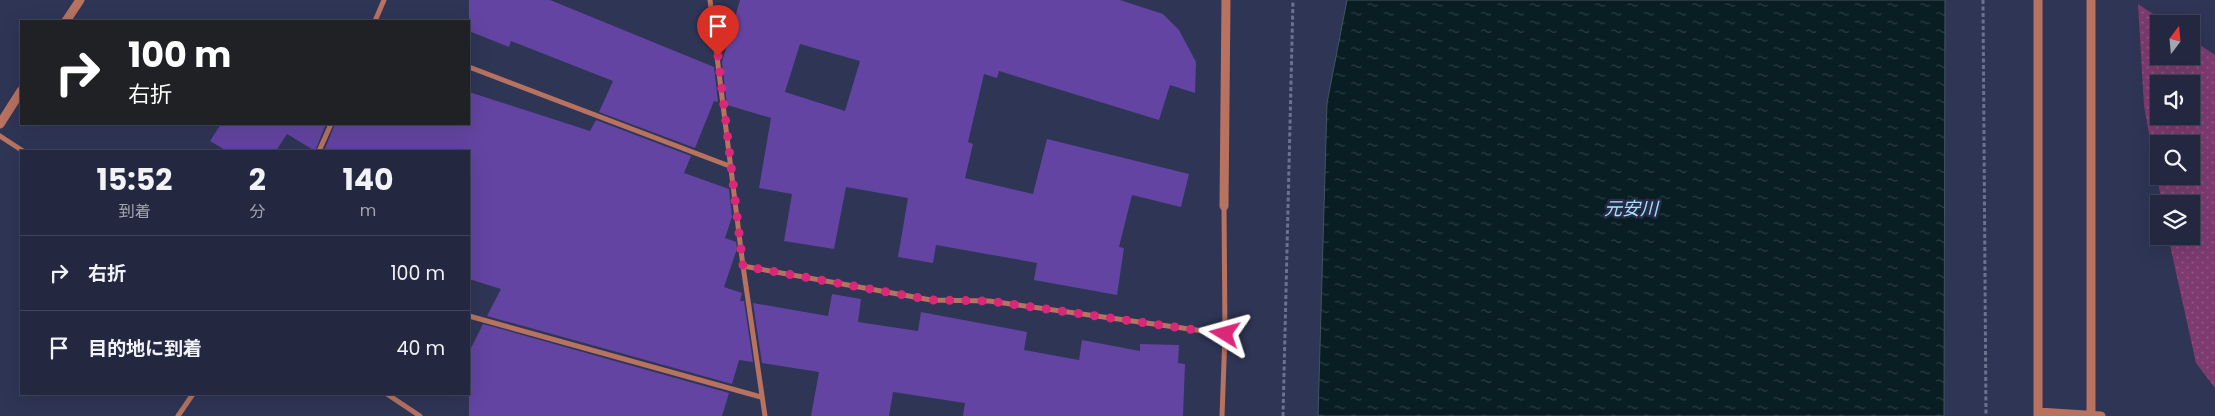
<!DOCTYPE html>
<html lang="ja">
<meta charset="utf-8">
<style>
body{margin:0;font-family:Poppins,"Noto Sans JP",sans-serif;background:#2f344b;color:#f1f3f6;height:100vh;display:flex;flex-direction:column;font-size:19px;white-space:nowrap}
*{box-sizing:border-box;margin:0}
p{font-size:16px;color:#a3a6b1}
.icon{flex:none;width:28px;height:28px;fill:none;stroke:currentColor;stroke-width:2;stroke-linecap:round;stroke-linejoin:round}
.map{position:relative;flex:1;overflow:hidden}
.sheet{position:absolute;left:20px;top:150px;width:450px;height:245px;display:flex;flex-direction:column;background:#232840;border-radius:0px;box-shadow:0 5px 20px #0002,0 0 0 1px #404459}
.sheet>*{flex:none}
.hud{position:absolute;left:20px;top:20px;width:450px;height:105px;border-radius:0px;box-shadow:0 5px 20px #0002,0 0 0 1px #404459;background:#202124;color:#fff;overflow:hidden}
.needle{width:32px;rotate:16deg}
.fabs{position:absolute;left:2150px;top:15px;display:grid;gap:10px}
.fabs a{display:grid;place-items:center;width:50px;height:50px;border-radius:0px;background:#232840;box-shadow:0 5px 20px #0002,0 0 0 1px #404459;font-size:25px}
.pin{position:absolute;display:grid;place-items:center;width:42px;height:42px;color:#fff;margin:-51px -21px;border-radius:50% 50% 50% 0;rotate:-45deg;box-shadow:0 0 5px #0007}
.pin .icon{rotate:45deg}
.me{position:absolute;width:55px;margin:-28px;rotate:278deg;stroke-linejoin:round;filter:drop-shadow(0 0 4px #0008)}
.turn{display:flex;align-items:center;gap:18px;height:105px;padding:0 25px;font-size:22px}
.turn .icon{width:65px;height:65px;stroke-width:2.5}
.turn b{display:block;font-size:35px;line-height:42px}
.eta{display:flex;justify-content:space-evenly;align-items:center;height:85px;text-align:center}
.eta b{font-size:30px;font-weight:700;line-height:35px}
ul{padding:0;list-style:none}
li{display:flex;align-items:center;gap:15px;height:75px;padding:0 25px;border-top:1px solid #404459}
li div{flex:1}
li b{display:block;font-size:19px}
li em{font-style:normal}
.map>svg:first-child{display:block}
.park{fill:url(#park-dots);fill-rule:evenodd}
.water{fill:url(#water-ripples);stroke:#43545d}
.building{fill:#6344a2;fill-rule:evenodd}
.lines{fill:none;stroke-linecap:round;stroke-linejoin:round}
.path{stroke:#6c718d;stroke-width:3;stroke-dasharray:4 2.5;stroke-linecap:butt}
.minor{stroke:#b77260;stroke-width:5}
.tertiary{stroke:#b77260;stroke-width:9}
.route{stroke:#db2777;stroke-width:9;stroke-dasharray:0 16.2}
.labels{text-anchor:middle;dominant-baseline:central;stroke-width:5;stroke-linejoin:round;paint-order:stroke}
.water-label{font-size:18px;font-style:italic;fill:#a3e5f6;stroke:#262b4a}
</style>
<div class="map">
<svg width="2215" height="416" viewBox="0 0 2215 416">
<defs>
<pattern id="park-dots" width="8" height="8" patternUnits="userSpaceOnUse" patternTransform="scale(1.25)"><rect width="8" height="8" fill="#7d3b70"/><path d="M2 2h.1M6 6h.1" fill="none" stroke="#8e5684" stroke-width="1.8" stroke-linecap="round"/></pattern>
<pattern id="water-ripples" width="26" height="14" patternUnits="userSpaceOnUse" patternTransform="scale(1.25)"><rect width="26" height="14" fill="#081e23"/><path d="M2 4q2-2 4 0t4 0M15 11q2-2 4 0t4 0" fill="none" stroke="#2b3e43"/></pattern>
</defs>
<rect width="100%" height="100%" fill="#2f3555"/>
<path class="park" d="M 2138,4 L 2168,24 L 2159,24 L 2159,56 L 2191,56 L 2191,39 L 2215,55 L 2215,388 L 2196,363 L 2168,236 L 2191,236 L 2191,204 L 2162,204 L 2144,106 ZM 2159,84 L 2191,84 L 2191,116 L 2159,116 ZM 2159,144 L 2191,144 L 2191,176 L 2159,176 Z"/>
<path class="water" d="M 1347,0 L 1945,0 L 1944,416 L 1318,416 L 1327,103 Z"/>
<path class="building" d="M 469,0 L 550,0 L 714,67 L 718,102 L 714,101 L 695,148 L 599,112 L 613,81 L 511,41 L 509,47 L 469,31 Z
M 740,0 L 1120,0 L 1163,14 L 1179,30 L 1196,62 L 1195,93 L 1170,85 L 1159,120 L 999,71 L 997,78 L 984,74 L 968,142 L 973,144 L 965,178 L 1033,194 L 1047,139 L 1189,174 L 1181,207 L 1132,195 L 1119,247 L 1124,248 L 1117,295 L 1034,280 L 1037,263 L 936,245 L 933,263 L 898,257 L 908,198 L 846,187 L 834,249 L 784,241 L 792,194 L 759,188 L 771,118 L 727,105 L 722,62 ZM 800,44 L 860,61 L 845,111 L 785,92 Z
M 469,92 L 590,131 L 596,120 L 691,156 L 684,173 L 729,189 L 732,217 L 725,238 L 736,242 L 737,249 L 724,287 L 742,293 L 740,301 L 744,301 L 753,362 L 739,360 L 732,384 L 487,316 L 501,289 L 469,279 L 469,151 L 324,151 L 335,124 L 469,124 Z
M 221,124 L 326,124 L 315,151 L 287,134 L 276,151 L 227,151 L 210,141 Z
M 832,294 L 861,299 L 858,322 L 918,331 L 921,312 L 1027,332 L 1024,350 L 1079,360 L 1082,340 L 1140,351 L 1140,344 L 1179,345 L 1178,363 L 1185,364 L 1183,416 L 963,416 L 965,403 L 893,392 L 889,416 L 811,416 L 819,372 L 762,363 L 753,303 L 828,316 Z
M 483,324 L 729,393 L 722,416 L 469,416 L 469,352 Z"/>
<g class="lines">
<path class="path" d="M 1983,0 L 1986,416
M 1283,416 L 1293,0"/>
<path class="minor" d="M 710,0 L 743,266 L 765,416
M 375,21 L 384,0
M 469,67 L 732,167
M 0,136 L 23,151
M 319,151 L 331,124
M 743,266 L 931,300 L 989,301 L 1225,334
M 469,316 L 761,397
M 387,394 L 420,416
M 178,416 L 193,394
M 1222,416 L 1225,334 L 1224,206"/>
<path class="tertiary" d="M 2038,0 L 2038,416
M 66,21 L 80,0
M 0,124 L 21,91
M 1224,206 L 1226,0
M 2038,412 L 2101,416
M 2091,416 L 2091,0"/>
</g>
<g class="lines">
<path class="route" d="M 718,56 L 743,266 L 931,300 L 989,301 L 1225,334"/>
</g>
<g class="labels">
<g class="water-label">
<text x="1631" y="208">元安川</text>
</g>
</g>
</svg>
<div class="fabs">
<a><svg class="needle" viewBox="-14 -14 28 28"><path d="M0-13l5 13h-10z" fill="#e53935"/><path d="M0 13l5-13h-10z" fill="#a3a6b1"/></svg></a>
<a><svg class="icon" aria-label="sound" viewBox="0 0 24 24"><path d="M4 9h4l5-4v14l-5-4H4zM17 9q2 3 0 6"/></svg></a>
<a><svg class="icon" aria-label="search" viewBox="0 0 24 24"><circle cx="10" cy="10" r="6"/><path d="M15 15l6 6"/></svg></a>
<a><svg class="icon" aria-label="layers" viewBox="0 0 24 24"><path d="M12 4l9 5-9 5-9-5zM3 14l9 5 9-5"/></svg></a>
</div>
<div class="pin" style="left:718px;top:56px;background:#d93025"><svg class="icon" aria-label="arrive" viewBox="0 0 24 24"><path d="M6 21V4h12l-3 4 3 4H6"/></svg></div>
<svg class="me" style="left:1225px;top:334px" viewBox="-20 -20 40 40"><path d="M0-17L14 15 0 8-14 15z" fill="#db2777" stroke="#fff" stroke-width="4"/></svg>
<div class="hud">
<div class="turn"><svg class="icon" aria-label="right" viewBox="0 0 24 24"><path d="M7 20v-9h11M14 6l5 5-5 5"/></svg><div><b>100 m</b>右折</div></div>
</div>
<section class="sheet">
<div class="eta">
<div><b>15:52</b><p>到着</p></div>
<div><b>2</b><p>分</p></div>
<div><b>140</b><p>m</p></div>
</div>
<ul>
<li><svg class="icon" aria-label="right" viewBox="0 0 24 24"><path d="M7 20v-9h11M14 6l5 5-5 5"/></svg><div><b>右折</b></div><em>100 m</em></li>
<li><svg class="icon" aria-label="arrive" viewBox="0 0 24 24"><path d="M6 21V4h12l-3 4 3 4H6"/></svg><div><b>目的地に到着</b></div><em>40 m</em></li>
</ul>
</section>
</div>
